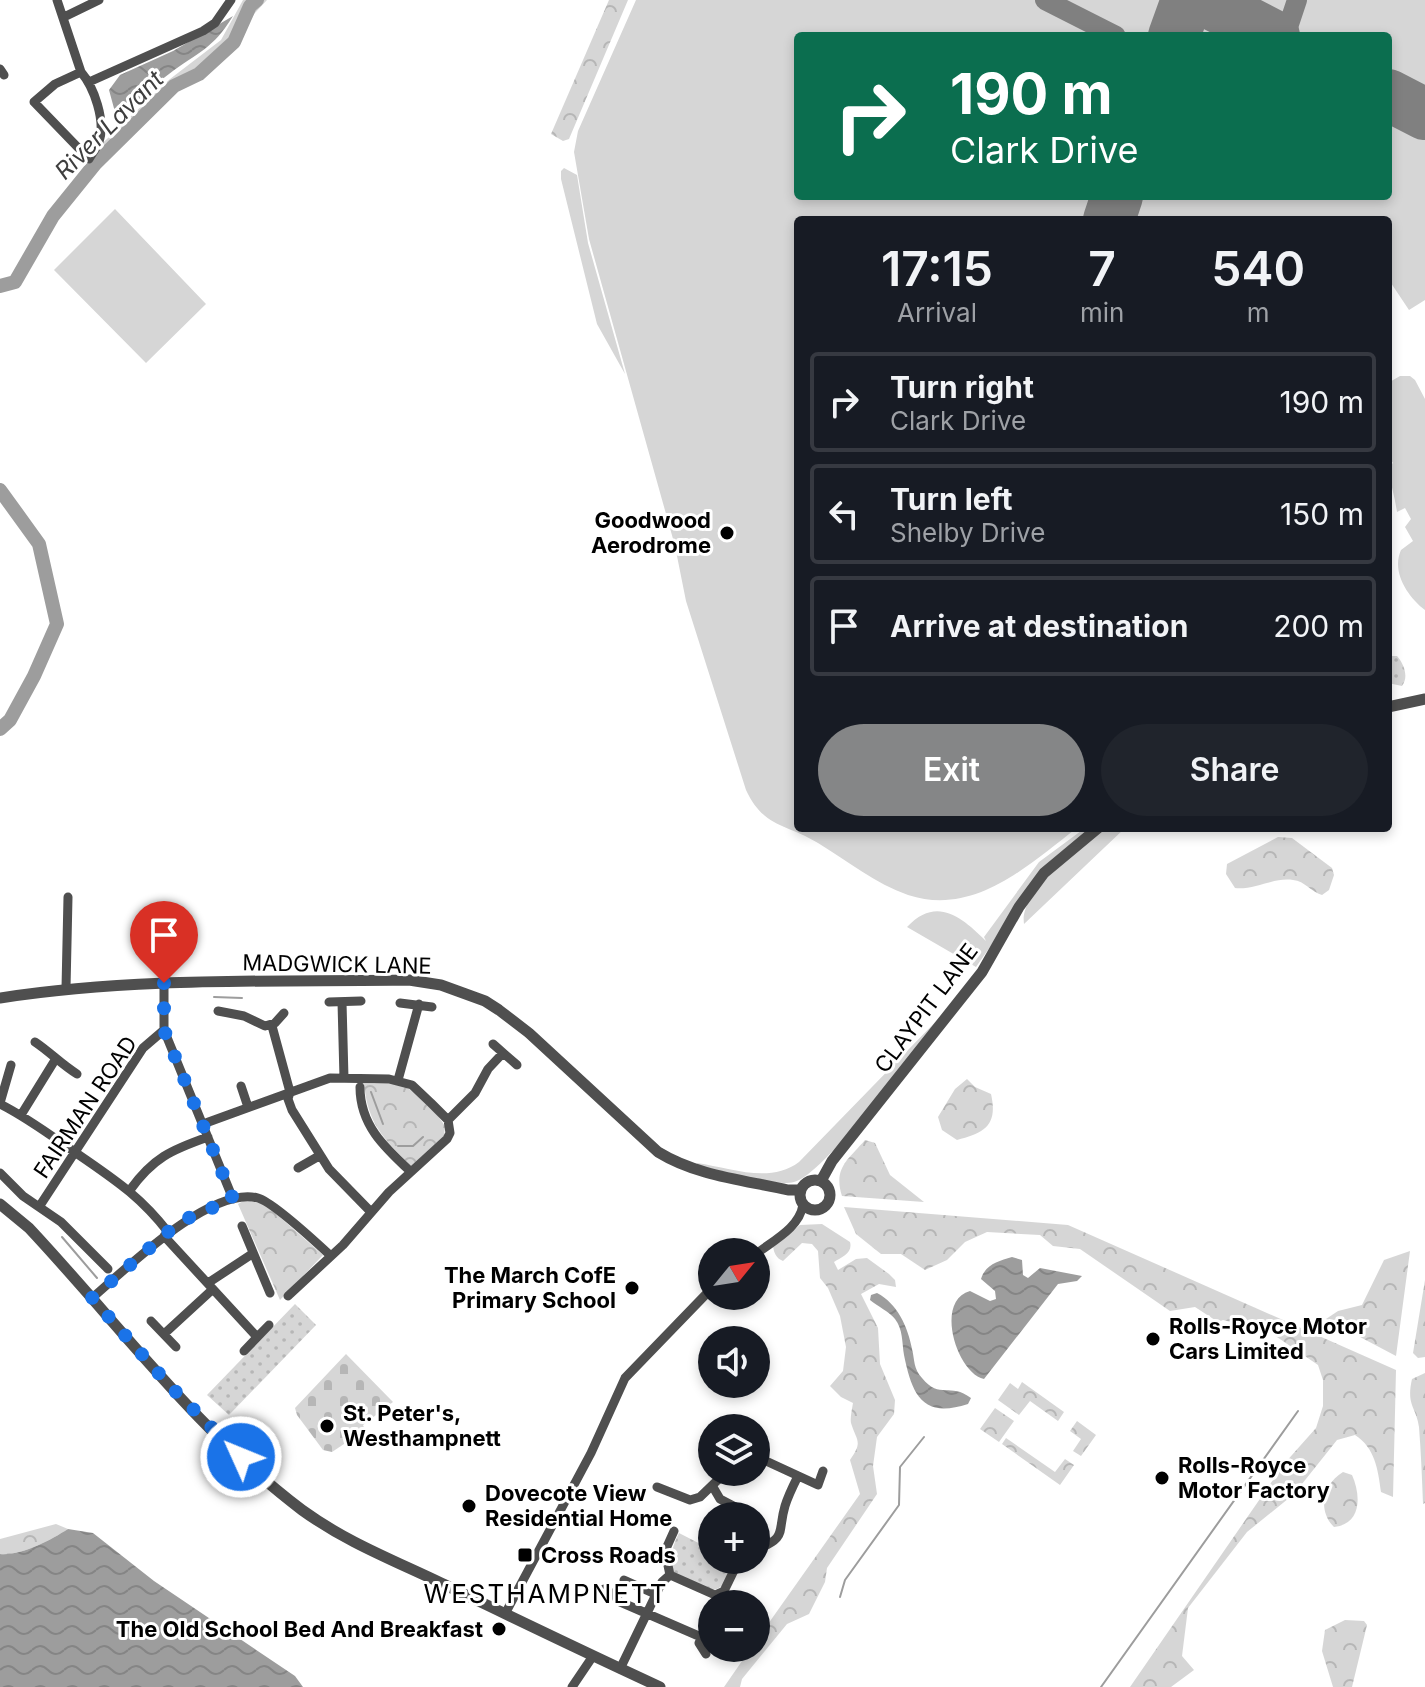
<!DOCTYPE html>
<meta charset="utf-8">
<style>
body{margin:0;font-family:Inter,sans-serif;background:#20242c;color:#f1f3f6;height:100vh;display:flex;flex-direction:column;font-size:30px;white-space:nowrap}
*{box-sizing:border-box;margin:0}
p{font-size:26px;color:#9ea1a6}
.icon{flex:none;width:44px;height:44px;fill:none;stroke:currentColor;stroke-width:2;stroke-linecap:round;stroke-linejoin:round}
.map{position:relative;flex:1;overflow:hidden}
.panel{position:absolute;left:794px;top:216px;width:598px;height:616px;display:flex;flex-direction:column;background:#171b24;border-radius:8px;box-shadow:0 4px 12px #0003}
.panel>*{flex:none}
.hud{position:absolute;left:794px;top:32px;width:598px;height:168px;border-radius:8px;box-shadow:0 4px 12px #0003;background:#0b6e4f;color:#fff;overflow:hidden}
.needle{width:52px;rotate:60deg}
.controls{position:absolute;left:698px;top:1238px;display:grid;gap:16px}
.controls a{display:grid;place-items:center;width:72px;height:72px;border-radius:50%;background:#171b24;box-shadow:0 4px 12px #0003;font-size:40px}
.pin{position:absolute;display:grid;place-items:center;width:68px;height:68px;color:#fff;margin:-82px -34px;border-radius:50% 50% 50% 0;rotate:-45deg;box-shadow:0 0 8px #0007}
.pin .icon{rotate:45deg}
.me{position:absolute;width:88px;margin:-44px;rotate:314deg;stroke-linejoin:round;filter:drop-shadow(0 0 6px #0008)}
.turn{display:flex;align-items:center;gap:28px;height:168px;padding:0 24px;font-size:36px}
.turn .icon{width:104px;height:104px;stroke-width:2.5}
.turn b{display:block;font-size:56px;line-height:68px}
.eta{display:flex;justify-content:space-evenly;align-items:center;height:136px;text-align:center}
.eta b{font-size:48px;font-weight:600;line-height:56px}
.primary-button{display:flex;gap:16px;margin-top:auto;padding:16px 24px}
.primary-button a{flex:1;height:92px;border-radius:48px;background:#858687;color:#fff;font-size:32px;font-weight:600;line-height:92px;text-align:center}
.primary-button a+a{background:#20242c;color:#f1f3f6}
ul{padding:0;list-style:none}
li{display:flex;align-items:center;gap:24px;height:100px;margin:0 16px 12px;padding:0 8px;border:4px solid #363941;border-radius:8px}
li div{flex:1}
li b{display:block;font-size:30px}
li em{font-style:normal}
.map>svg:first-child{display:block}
.grass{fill:#d6d6d6;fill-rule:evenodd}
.forest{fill:url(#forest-crowns)}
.cemetery{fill:url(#cemetery-stones)}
.garden{fill:url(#garden-dots)}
.water{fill:url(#water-waves)}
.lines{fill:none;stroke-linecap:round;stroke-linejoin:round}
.stream{stroke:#9d9d9d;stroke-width:2}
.river{stroke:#9d9d9d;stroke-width:14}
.taxiway{stroke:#808080;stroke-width:20}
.runway{stroke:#808080;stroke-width:52}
.minor{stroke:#4f4f4f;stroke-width:9}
.tertiary{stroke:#4f4f4f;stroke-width:11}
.route{stroke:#1a73e8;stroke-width:14;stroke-dasharray:0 25.2}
.poi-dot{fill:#000;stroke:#fff;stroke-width:3}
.labels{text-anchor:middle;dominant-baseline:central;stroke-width:6;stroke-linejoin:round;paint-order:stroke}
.poi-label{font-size:22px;font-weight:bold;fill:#000;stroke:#fff;text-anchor:start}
.street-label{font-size:22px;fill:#000;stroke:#fff}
.water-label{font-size:24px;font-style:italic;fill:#3e3e3e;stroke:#fff}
.quarter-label{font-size:26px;letter-spacing:2px;fill:#000;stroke:#fff}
</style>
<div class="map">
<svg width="1425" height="1687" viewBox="0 0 1425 1687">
<defs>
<pattern id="forest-crowns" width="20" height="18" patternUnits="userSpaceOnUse" patternTransform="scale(2)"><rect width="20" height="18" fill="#d6d6d6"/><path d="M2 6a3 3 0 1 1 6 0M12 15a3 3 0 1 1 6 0" fill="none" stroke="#b6b6b6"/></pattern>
<pattern id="cemetery-stones" width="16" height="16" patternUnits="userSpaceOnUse" patternTransform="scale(2)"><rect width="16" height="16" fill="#d6d6d6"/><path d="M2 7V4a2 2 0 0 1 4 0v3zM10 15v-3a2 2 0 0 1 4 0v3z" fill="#b6b6b6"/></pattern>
<pattern id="garden-dots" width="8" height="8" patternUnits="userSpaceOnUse" patternTransform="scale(2)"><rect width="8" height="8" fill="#d6d6d6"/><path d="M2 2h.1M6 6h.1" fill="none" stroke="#b6b6b6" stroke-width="1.8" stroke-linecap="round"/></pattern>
<pattern id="water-waves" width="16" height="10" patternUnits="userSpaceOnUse" patternTransform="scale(2)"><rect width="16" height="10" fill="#9d9d9d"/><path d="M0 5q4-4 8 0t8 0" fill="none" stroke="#858585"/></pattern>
</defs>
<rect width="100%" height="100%" fill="#fff"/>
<path class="grass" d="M 243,0 L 267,0 L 254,14 L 233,52 L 204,76 L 183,86 L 99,166 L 89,159 L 88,157 L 170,79 L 221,40 Z
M 636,0 L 1425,0 L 1425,300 L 1409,310 L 1391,283 L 1388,284 L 1388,220 L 798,220 L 798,828 L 1077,828 C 1028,865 975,917 908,895 C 876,884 846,860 818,843 C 785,823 764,828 746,790 L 686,601 L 675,546 L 589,239 L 574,152 L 578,131 ZM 798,36 L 1388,36 L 1388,196 L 798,196 Z
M 564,168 L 577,175 L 588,243 L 625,374 L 597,324 L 561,179 L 561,171 Z
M 115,209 L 206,304 L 146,363 L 54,270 Z
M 1400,376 L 1410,376 L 1415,380 L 1425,399 L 1425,610 C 1408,597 1391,572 1401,550 L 1413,541 L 1405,527 L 1411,519 L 1405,508 L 1397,512 C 1395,497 1390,482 1388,467 L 1393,463 L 1388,456 L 1388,383 Z
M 1085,828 L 1091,828 L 1050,861 L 976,967 L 907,927 C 936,896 961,916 986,941 L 984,937 L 1039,862 Z
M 1104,828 L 1125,828 L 1024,924 C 1019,891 1079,846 1104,828 Z
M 944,1013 C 919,1044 825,1175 794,1182 C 773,1187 721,1171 698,1166 L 697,1163 C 731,1168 770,1184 799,1162 Z"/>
<path class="forest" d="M 609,0 L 628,0 L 569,139 L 563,141 L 551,134 Z
M 1278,837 L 1292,838 L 1332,868 L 1334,875 L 1329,890 L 1322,895 C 1311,892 1305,881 1293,880 C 1274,877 1255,890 1235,888 L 1226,874 L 1227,864 Z
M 967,1079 L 975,1087 L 991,1094 C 998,1125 985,1133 957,1140 L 942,1130 L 938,1117 L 955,1089 Z
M 397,1083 C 416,1090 434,1109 445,1126 L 444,1136 L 411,1166 C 383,1138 368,1124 364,1084 Z
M 865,1140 L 875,1143 L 890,1175 L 924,1202 L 842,1196 C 833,1168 848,1160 865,1140 Z
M 245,1200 L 265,1204 L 323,1255 L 280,1300 L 238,1204 Z
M 844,1207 L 1068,1225 L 1396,1370 L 1393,1497 L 1381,1492 C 1378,1469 1375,1448 1355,1435 L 1337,1440 L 1294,1494 L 1247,1532 L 1188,1608 L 1182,1656 L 1194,1670 L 1171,1687 L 1130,1687 L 1284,1464 L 1316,1428 L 1323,1406 L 1323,1380 L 1318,1365 L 1268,1331 L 1223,1320 L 1218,1322 L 1195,1307 L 1170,1311 L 1080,1249 L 1053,1246 L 1040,1235 L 987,1232 L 965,1242 L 947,1260 L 925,1270 L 901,1254 L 881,1254 L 856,1234 Z
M 822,1224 L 850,1242 C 853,1253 842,1257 834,1262 L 838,1270 L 856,1259 L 867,1258 L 889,1274 L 895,1280 L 896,1287 L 879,1284 L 861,1294 L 878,1328 L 880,1364 L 895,1400 L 894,1414 L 877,1437 L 873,1466 L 877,1494 L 827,1568 L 825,1582 L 809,1614 L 787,1624 L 742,1679 L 740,1687 L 724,1687 L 751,1648 L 756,1648 L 756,1641 L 860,1494 L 850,1460 C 863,1441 857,1442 851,1423 C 850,1418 852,1409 853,1403 L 841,1397 L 830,1386 L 843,1371 L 846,1347 L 840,1316 L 828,1288 L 820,1278 L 818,1251 L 812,1244 L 802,1243 L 783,1261 C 776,1258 774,1253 773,1246 L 800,1225 Z
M 1410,1251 L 1396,1356 L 1326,1319 L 1338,1311 L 1362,1305 L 1384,1260 Z
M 1425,1280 L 1425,1357 L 1418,1358 L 1413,1353 Z
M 1425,1373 L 1425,1503 L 1423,1504 C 1422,1478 1421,1453 1419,1427 C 1416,1406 1406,1406 1412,1379 Z
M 1022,1382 L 1064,1412 L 1058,1421 L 1030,1401 L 1019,1415 L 998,1400 L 1010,1383 L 1018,1389 Z
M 995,1408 L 1014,1421 L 999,1442 L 980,1429 Z
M 1077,1421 L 1096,1435 L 1081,1456 L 1073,1451 L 1081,1439 L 1070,1431 Z
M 1006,1438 L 1055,1472 L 1065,1459 L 1074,1465 L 1060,1485 L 1002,1444 Z
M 1343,1472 L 1352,1475 C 1361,1495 1362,1524 1334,1527 C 1317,1510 1323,1484 1343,1472 Z
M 56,1524 L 68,1529 C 51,1540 21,1556 0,1554 L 0,1539 Z
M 1345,1620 L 1364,1621 L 1367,1625 L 1352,1687 L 1333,1687 L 1322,1651 L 1325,1630 Z"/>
<path class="cemetery" d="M 346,1354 L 393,1402 L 363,1425 L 365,1430 L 332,1452 L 323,1450 L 297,1415 L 295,1408 Z"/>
<path class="garden" d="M 1391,656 L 1397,656 C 1404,664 1409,677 1402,686 L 1388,683 L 1388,659 Z
M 295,1304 L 316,1325 L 229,1415 L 207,1395 Z
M 679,1533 L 712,1550 L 712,1560 L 733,1560 C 728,1574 727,1590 710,1590 L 675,1574 C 667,1562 673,1545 679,1533 Z"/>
<path class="water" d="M 233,16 C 213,49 198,52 169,74 C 154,85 140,99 126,111 L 120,115 L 115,112 L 109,90 L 120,75 L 173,51 Z
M 1012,1257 L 1022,1260 L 1023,1275 L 1028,1278 L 1040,1268 L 1082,1276 L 1077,1281 L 1058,1284 L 984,1379 C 957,1373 934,1301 970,1291 L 990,1301 L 996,1299 L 995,1291 L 981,1279 C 985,1265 998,1261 1012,1257 Z
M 877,1293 C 897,1303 908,1327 912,1349 C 915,1361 913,1368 922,1378 C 940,1400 950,1382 971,1398 L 968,1404 C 922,1419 912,1394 904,1355 C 902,1343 903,1329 895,1319 C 890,1312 877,1306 870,1300 L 871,1295 Z
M 68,1529 L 93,1533 L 154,1581 L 295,1676 L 303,1687 L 0,1687 L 0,1554 C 21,1556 51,1540 68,1529 Z"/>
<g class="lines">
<path class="stream" d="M 214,997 L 242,998
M 371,1092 L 383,1124
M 398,1146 L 413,1146 L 423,1137
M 62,1237 L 97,1278
M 840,1597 L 845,1580 L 899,1505 L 900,1467 L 924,1437
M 1101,1687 L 1298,1411"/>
<path class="river" d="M 0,286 L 15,282 L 53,216 L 95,164 L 174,86 L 199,74 L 234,42 L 250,6 L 257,0
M 0,490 L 39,544 L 57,624 L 34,676 L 10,720 L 0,729"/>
<path class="taxiway" d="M 1045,0 L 1116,36
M 1285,36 L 1297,0"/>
<path class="runway" d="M 1204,0 L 1274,36
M 1174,36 L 1187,0
M 1388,95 L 1425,114
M 1109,220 L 1117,196"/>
<path class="minor" d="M 57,0 L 81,72 L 55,84 L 34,102 L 89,159 C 92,154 97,147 99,142 C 106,121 94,87 81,72
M 64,17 L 99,0
M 0,69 L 4,75
M 89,82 L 203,31 L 215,23 L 231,0
M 164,983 L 164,1030 L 233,1199
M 66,988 L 68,897
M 329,1002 L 361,1001
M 342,1002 L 344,1078
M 400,1003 L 432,1007
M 218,1011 L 244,1016 L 265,1026 L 275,1023 L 284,1013
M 272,1026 L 290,1092 L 288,1099 L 292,1110 L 329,1169 L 370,1211
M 35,1042 C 50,1052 61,1064 77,1074
M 493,1044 L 517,1065
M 398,1080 L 419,1004
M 241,1086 L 248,1107
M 360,1087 C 360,1125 384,1147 411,1172
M 0,1103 L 11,1065
M 0,1104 C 28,1118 53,1137 79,1155 C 115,1180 140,1196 168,1232
M 21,1115 L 55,1060
M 448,1120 L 475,1093 L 488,1069 L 503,1053
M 203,1124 L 330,1078 L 389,1079 L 412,1085 L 431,1103 L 448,1120 L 450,1133 L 447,1139 L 389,1192 L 343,1245 L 288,1296
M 298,1168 L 319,1156
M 0,1173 L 23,1196 L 61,1222 L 108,1269
M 130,1190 C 153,1158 171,1150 208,1137
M 39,1207 L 143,1048 L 164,1030
M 242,1226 L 270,1293
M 164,1236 L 257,1337
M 756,1254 C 774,1240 799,1228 803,1205
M 208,1283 L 252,1254
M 92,1298 C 126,1269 211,1185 258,1198 C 273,1202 318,1244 331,1256
M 151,1321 L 176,1347
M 164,1334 L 213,1289
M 244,1351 L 269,1325
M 756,1461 L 766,1461 L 818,1485 L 823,1471
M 657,1487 L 690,1500 L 700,1497 L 726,1472
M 713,1487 L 720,1499 L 741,1510
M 756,1550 C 788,1537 777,1533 785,1506 C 788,1496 793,1486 798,1476
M 670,1575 L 715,1595 L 724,1591 L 739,1560
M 670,1575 L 665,1551 L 674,1531
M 624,1580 L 655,1594
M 604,1589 L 615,1595 L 618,1601 L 701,1637
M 505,1614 L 591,1453 L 625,1378 L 712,1288
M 706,1654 L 699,1643 L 708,1622
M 620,1669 L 662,1582 L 670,1575
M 572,1687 L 593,1656"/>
<path class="tertiary" d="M 1388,707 L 1425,699
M 0,998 C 135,977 273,982 409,980 L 441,985 L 485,1001 L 499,1010 L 529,1033 L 658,1152 C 697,1176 744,1180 788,1190 L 801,1190
M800 1195a15 15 0 1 1 30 0a15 15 0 1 1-30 0Z
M 821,1181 L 832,1161 L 982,972 L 1019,907 L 1044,873 L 1098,828
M 0,1204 L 29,1228 C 118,1323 197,1431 302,1510 C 346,1542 393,1560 441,1583 C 514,1618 586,1653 660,1687"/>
</g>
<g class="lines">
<path class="route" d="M 164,983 L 164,1030 L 233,1199 L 186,1219 L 168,1232 L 92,1298 L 170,1386 L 241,1457"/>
</g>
<g class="poi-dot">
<circle cx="727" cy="533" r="8"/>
<circle cx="632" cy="1288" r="8"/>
<circle cx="1153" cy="1339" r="8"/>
<circle cx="327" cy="1426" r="8"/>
<circle cx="1162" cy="1478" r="8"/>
<circle cx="469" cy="1506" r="8"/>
<rect x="517" y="1547" width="16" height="16" rx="4"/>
<circle cx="499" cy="1629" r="8"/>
</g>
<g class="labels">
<g class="poi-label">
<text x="711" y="520" text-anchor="end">Goodwood<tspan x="711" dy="25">Aerodrome</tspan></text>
<text x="616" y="1275" text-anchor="end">The March CofE<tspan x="616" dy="25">Primary School</tspan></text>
<text x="1169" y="1326">Rolls-Royce Motor<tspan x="1169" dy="25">Cars Limited</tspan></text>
<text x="343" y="1413">St. Peter's,<tspan x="343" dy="25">Westhampnett</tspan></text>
<text x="1178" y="1465">Rolls-Royce<tspan x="1178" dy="25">Motor Factory</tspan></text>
<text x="485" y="1493">Dovecote View<tspan x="485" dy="25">Residential Home</tspan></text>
<text x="541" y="1555">Cross Roads</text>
<text x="483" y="1629" text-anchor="end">The Old School Bed And Breakfast</text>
</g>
<g class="street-label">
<text transform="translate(337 964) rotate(1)">MADGWICK LANE</text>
<text transform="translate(926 1008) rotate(-53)">CLAYPIT LANE</text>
<text transform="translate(85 1107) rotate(-56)">FAIRMAN ROAD</text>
</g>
<g class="water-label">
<text transform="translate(109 125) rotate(-45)">River Lavant</text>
</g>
<g class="quarter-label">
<text x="546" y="1593">WESTHAMPNETT</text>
</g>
</g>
</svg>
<div class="controls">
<a><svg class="needle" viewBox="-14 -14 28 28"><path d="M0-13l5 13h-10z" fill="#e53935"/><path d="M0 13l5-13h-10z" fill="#9ea1a6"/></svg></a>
<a><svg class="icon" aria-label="sound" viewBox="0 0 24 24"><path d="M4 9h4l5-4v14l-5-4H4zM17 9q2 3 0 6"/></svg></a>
<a><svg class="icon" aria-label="layers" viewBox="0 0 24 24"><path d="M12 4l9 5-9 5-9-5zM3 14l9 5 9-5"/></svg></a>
<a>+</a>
<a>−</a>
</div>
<div class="pin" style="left:164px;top:983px;background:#d93025"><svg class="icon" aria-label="arrive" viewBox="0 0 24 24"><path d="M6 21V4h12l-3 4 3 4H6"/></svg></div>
<svg class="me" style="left:241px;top:1457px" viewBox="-20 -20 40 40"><circle r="17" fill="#1a73e8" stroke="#fff" stroke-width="3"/><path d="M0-11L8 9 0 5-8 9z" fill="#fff"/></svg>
<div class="hud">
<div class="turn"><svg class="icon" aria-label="right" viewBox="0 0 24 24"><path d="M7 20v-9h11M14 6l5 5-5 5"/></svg><div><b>190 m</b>Clark Drive</div></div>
</div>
<section class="panel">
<div class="eta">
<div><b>17:15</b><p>Arrival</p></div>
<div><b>7</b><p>min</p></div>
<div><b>540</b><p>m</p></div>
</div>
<ul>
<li><svg class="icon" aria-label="right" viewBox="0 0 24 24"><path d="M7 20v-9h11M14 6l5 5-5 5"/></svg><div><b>Turn right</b><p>Clark Drive</p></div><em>190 m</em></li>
<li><svg class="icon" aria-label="left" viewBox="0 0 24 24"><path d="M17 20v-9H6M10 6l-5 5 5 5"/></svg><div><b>Turn left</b><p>Shelby Drive</p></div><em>150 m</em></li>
<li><svg class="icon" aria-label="arrive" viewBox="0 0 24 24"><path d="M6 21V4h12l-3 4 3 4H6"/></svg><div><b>Arrive at destination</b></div><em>200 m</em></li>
</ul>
<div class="primary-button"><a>Exit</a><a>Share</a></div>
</section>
</div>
